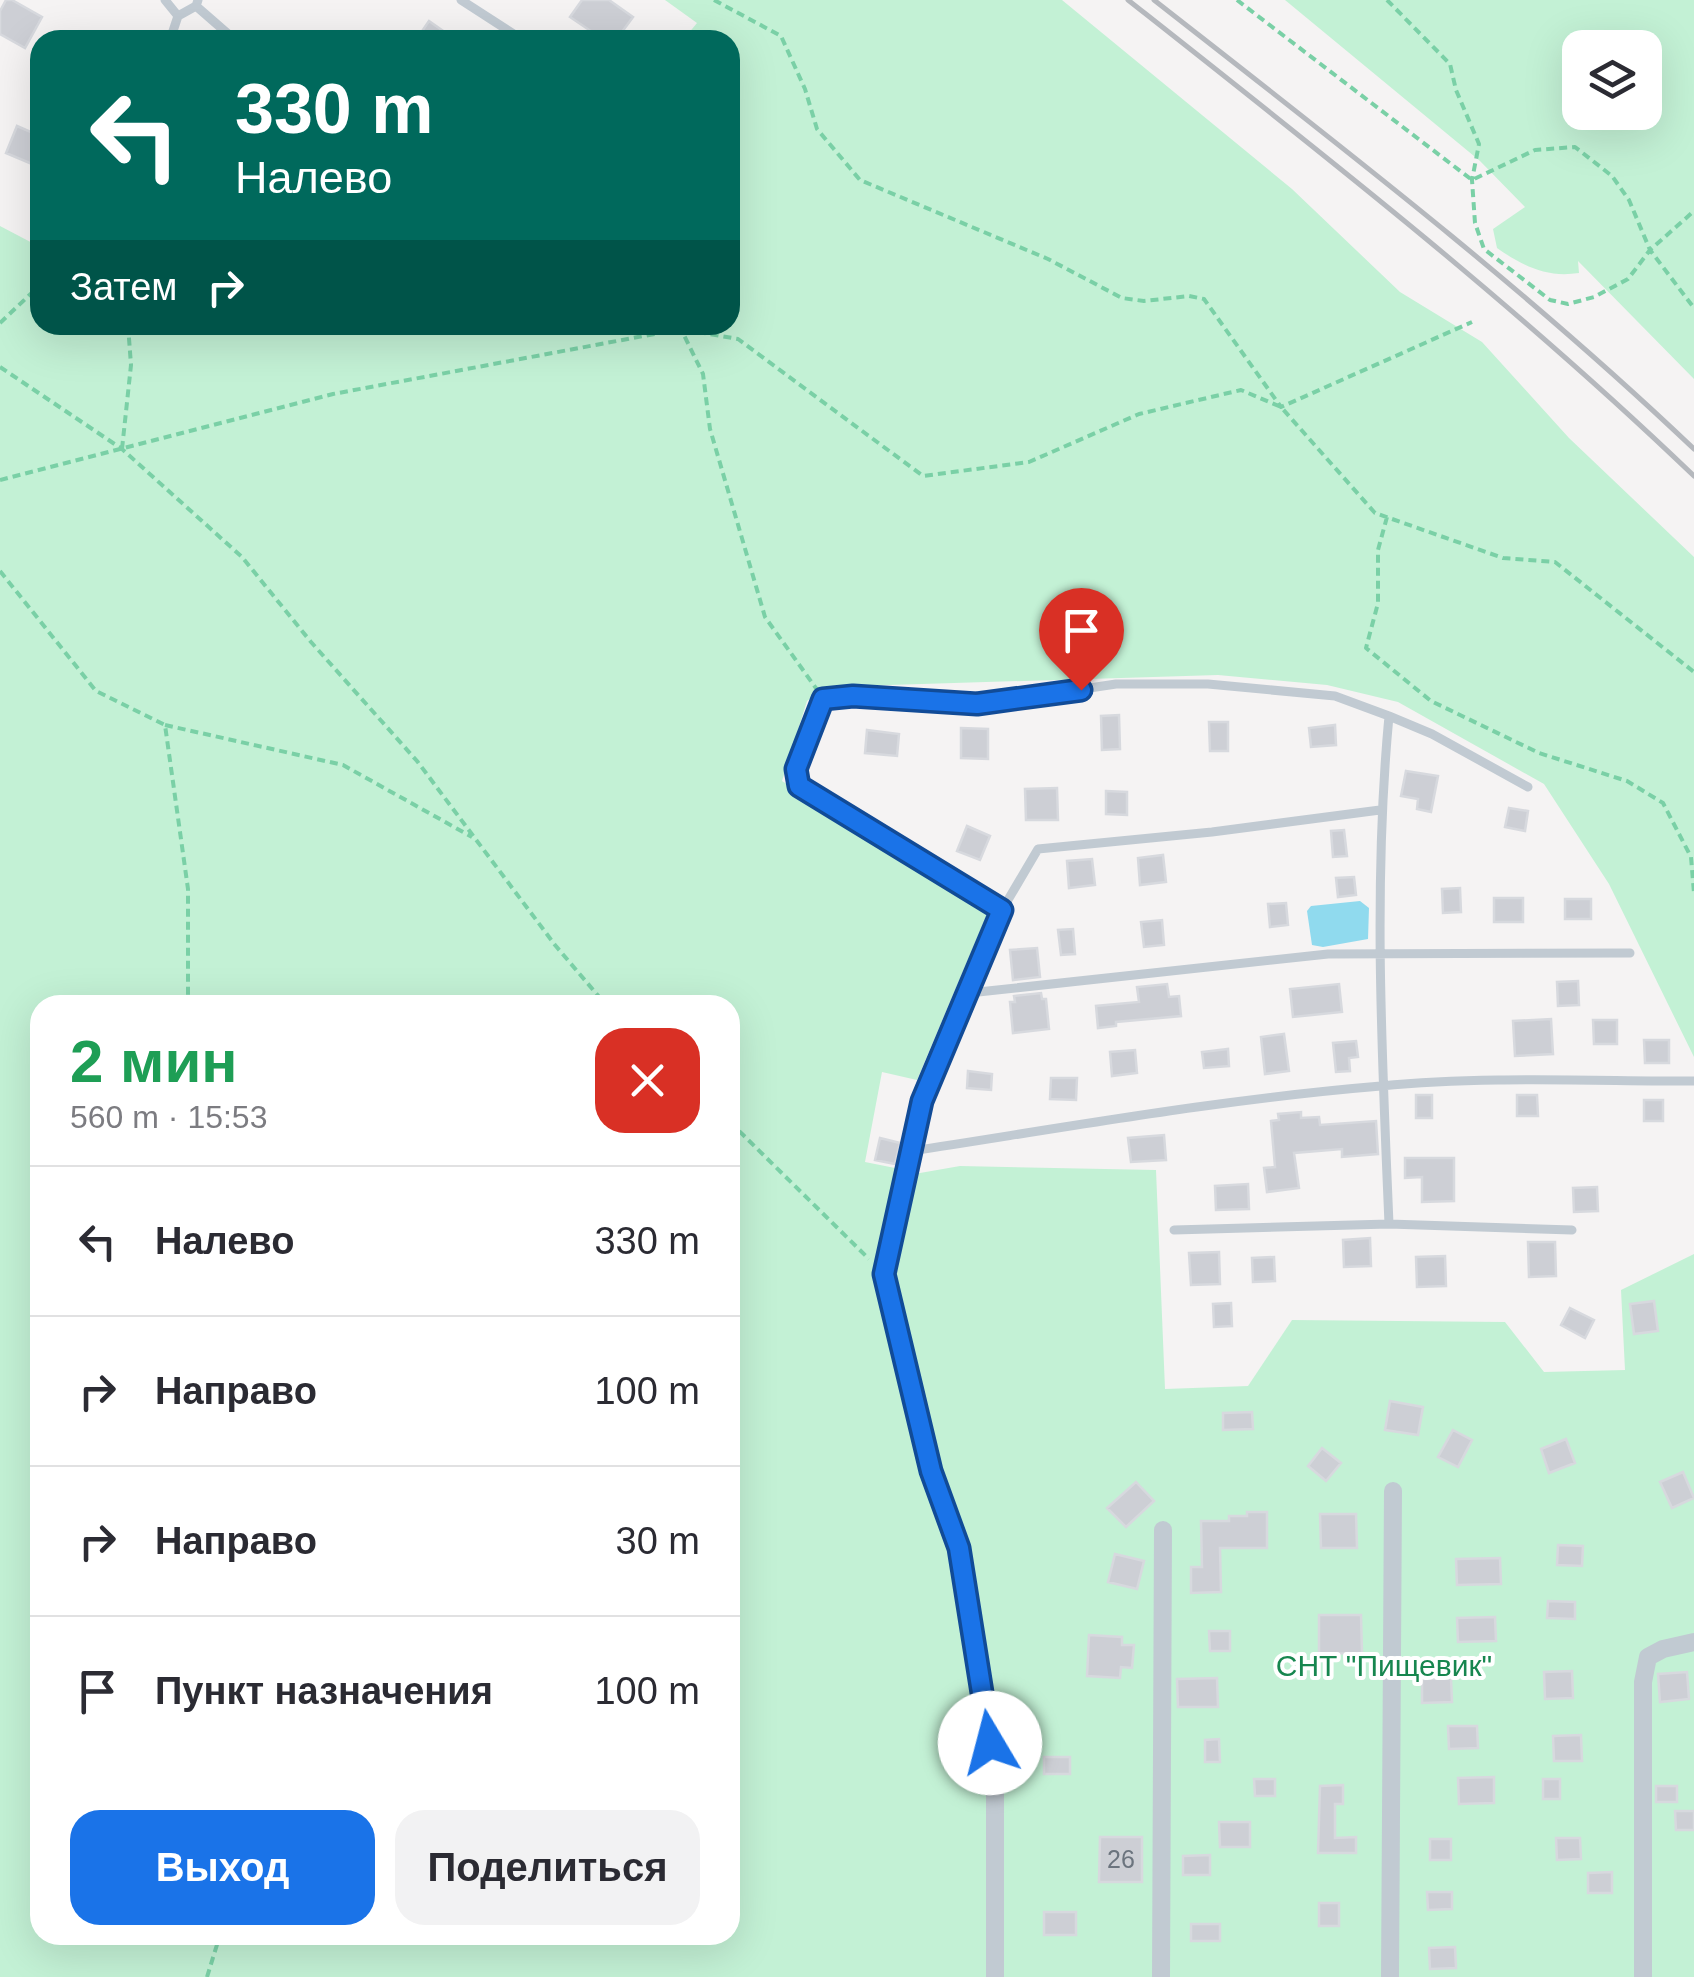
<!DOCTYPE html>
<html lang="ru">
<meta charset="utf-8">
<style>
body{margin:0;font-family:Arial,sans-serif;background:#f2f2f3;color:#2b2b33;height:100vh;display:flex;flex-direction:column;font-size:38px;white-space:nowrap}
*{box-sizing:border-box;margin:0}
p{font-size:32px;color:#7c7c81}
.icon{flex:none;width:55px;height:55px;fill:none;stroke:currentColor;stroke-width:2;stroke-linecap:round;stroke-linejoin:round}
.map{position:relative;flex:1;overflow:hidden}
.panel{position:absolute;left:30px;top:995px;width:710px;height:950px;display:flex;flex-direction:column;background:#fff;border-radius:30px;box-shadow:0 10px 40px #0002}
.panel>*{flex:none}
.guide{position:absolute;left:30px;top:30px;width:710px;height:305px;border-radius:30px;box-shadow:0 10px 40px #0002;background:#00695c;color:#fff;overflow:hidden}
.buttons{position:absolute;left:1562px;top:30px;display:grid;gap:20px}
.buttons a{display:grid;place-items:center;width:100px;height:100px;border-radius:20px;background:#fff;box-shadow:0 10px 40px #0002;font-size:50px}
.pin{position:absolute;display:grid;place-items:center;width:85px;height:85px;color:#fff;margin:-102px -42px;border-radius:50% 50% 50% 0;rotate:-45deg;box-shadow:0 0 10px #0007}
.pin .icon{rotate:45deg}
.me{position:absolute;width:110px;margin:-55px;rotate:352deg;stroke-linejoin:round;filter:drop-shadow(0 0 8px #0008)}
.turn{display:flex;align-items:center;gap:35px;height:210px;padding:0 40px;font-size:45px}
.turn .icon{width:130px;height:130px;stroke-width:2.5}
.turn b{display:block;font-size:70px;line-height:85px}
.then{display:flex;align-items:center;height:95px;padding:0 40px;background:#0003;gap:20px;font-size:38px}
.round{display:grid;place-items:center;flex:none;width:105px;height:105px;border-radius:30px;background:#f2f2f3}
.summary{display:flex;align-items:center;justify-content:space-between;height:170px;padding:0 40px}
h1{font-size:60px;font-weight:700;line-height:75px;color:#1e9e55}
.cta{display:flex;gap:20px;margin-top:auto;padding:20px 40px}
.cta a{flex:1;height:115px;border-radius:30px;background:#1a73e8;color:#fff;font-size:40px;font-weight:700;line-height:115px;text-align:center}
.cta a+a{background:#f2f2f3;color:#2b2b33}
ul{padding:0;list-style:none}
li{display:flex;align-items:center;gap:30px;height:150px;padding:0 40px;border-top:2px solid #e1e1e2}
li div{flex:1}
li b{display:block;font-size:38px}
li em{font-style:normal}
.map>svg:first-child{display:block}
.green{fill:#c3f1d5;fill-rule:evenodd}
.water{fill:#90daee}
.building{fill:#cdcfd5;stroke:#d7d9de;stroke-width:2.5}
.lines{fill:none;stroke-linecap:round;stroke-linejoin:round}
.path{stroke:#7ad0a6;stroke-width:4;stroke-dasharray:8 5;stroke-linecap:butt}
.lane{stroke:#c1cad2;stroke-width:9}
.street{stroke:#c1cad2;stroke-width:18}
.rail{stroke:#b5b8bd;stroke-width:5}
.route-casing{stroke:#114b97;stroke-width:25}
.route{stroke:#1a73e8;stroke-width:18}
.labels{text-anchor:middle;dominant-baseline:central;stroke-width:8;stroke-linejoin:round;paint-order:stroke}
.number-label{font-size:25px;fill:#6b747e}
.park-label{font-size:30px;fill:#17864f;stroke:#fff}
</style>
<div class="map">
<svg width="1694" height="1977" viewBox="0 0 1694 1977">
<rect width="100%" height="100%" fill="#f5f3f3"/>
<path class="green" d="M 665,0 L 1062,0 L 1292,189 L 1400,292 L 1482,342 L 1569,438 L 1694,557 L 1694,1057 L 1609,884 L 1544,784 L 1398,702 L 1327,685 L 1218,675 L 826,687 L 807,701 L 782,781 L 988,912 L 917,1080 L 882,1072 L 865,1162 L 920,1173 L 960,1166 L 1156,1170 L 1165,1389 L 1248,1386 L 1292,1320 L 1505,1322 L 1544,1372 L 1625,1370 L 1621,1290 L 1694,1254 L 1694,1977 L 0,1977 L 0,226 L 40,247 L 40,325 L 730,325 L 730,40 L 683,40 L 697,23 ZM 40,1005 L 730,1005 L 730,1935 L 40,1935 Z
M 1285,0 L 1694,0 L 1694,379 L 1578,261 L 1579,273 C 1546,278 1523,266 1497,248 L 1493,229 L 1525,207 L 1480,161 ZM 1580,48 L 1645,48 L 1645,112 L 1580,112 Z"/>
<path class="water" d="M 1360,901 L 1369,908 L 1368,939 L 1323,947 L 1312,945 L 1307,911 L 1311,906 Z"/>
<path class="building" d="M 6,0 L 12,0 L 42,17 L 25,48 L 0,34 L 0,11 Z
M 582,0 L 609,0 L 633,17 L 616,40 L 604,40 L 570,17 Z
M 429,21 L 456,40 L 416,40 Z
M 17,126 L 40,136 L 32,164 L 6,153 Z
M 1119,715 L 1120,749 L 1102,750 L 1101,716 Z
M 1209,722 L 1228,722 L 1228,751 L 1210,751 Z
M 1335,725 L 1336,745 L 1311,747 L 1309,728 Z
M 961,728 L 988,729 L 988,759 L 961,758 Z
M 867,730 L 899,734 L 897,756 L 865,753 Z
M 1406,771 L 1438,776 L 1431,812 L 1417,809 L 1418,799 L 1401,796 Z
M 1057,788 L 1058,820 L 1026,820 L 1025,789 Z
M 1106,791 L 1127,792 L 1127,815 L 1106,814 Z
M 1509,808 L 1528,811 L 1525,831 L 1505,827 Z
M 967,826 L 990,836 L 980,860 L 957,851 Z
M 1344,830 L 1347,856 L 1333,857 L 1331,831 Z
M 1163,855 L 1166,882 L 1140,885 L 1138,858 Z
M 1092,859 L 1095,885 L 1069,888 L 1067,861 Z
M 1354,877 L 1356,895 L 1338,897 L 1336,878 Z
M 1460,888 L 1461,912 L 1443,913 L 1442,889 Z
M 1494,898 L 1523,898 L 1523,922 L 1494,922 Z
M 1565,899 L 1591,899 L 1591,919 L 1565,919 Z
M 1286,903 L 1288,925 L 1270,927 L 1268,904 Z
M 1162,920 L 1164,945 L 1144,947 L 1141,922 Z
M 1073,929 L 1075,954 L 1061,955 L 1058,930 Z
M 1037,948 L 1040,977 L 1013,980 L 1010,950 Z
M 1578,981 L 1579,1005 L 1558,1006 L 1557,982 Z
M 1167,984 L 1169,997 L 1179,996 L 1181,1016 L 1116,1022 L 1116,1026 L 1098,1028 L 1096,1006 L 1139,1002 L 1137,987 Z
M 1339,984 L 1342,1012 L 1293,1017 L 1290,989 Z
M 1041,993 L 1042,999 L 1046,999 L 1049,1029 L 1013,1033 L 1010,1002 L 1015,1002 L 1014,996 Z
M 1551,1019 L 1553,1054 L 1515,1056 L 1513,1021 Z
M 1593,1020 L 1617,1020 L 1617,1044 L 1594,1044 Z
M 1284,1034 L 1289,1071 L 1265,1074 L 1261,1037 Z
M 1644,1040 L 1669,1040 L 1669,1063 L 1645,1063 Z
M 1356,1041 L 1358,1057 L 1349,1058 L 1350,1071 L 1336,1072 L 1333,1043 Z
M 1228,1049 L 1229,1066 L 1204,1068 L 1202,1052 Z
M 1135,1050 L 1137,1073 L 1112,1076 L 1110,1052 Z
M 968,1071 L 992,1074 L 991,1090 L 967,1088 Z
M 1051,1078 L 1077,1078 L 1076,1100 L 1050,1099 Z
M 1416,1095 L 1432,1095 L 1432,1118 L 1416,1118 Z
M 1517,1095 L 1537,1095 L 1538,1116 L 1517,1116 Z
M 1644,1100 L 1663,1100 L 1663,1121 L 1644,1121 Z
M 1301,1112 L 1301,1118 L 1319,1117 L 1320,1125 L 1376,1121 L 1378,1154 L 1342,1157 L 1342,1149 L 1294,1153 L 1299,1188 L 1267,1192 L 1264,1168 L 1275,1167 L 1271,1121 L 1279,1120 L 1278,1114 Z
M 1164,1135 L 1166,1160 L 1131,1162 L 1128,1138 Z
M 880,1138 L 900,1143 L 895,1164 L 875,1160 Z
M 1405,1158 L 1454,1158 L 1454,1201 L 1422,1202 L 1422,1177 L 1405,1178 Z
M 1248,1184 L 1249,1209 L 1216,1210 L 1215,1186 Z
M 1597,1187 L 1598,1211 L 1574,1212 L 1573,1188 Z
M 1370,1238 L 1371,1266 L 1344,1267 L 1343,1240 Z
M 1528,1242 L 1555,1242 L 1556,1276 L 1529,1277 Z
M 1219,1252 L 1220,1284 L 1191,1285 L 1189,1253 Z
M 1445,1256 L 1446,1286 L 1417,1287 L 1416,1257 Z
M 1274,1257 L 1275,1281 L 1253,1282 L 1252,1258 Z
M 1654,1301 L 1658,1331 L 1634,1334 L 1630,1304 Z
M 1231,1303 L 1232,1326 L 1214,1327 L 1213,1304 Z
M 1570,1308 L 1594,1320 L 1585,1338 L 1561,1325 Z
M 1390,1401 L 1423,1407 L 1418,1435 L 1385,1430 Z
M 1252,1412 L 1253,1429 L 1223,1430 L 1223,1413 Z
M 1453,1430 L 1472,1440 L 1458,1467 L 1438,1457 Z
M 1566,1439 L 1575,1463 L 1549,1473 L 1541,1449 Z
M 1322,1448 L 1341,1463 L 1326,1481 L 1308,1466 Z
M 1683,1472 L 1694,1498 L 1672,1508 L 1660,1482 Z
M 1136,1482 L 1154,1501 L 1126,1527 L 1107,1508 Z
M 1247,1512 L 1267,1512 L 1267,1548 L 1220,1548 L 1221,1592 L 1191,1593 L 1191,1567 L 1202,1567 L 1201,1521 L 1229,1521 L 1229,1516 L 1247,1516 Z
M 1320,1514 L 1356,1514 L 1357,1548 L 1321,1548 Z
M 1558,1545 L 1583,1546 L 1582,1566 L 1557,1565 Z
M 1115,1554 L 1144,1561 L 1137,1589 L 1108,1582 Z
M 1500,1558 L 1501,1584 L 1457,1585 L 1456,1559 Z
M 1548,1601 L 1575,1602 L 1575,1619 L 1547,1618 Z
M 1319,1615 L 1361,1615 L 1362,1653 L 1319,1654 Z
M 1495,1617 L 1496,1641 L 1458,1642 L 1457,1618 Z
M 1209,1631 L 1230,1631 L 1230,1651 L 1210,1651 Z
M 1089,1635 L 1122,1637 L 1122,1645 L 1134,1645 L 1132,1668 L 1121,1667 L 1120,1678 L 1087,1676 Z
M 1572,1671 L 1573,1698 L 1545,1699 L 1544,1672 Z
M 1687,1672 L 1689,1699 L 1660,1702 L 1658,1674 Z
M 1217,1678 L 1218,1707 L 1178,1707 L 1177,1679 Z
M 1451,1678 L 1452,1702 L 1422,1703 L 1422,1679 Z
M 1448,1726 L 1477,1726 L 1478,1748 L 1449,1749 Z
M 1581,1735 L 1582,1761 L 1554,1761 L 1553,1736 Z
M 1219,1739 L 1220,1762 L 1205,1762 L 1205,1740 Z
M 1044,1757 L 1070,1757 L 1070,1774 L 1044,1774 Z
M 1494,1777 L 1494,1803 L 1459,1804 L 1458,1778 Z
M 1254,1779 L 1275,1779 L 1275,1796 L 1255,1796 Z
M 1543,1779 L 1560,1779 L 1560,1799 L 1543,1799 Z
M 1343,1785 L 1343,1804 L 1335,1804 L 1335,1838 L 1356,1837 L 1356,1853 L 1318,1853 L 1320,1786 Z
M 1656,1786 L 1677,1786 L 1677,1802 L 1656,1802 Z
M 1675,1811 L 1694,1811 L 1694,1830 L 1676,1830 Z
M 1219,1822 L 1250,1822 L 1250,1847 L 1220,1847 Z
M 1100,1837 L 1142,1837 L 1142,1882 L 1099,1882 Z
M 1556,1838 L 1580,1838 L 1581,1859 L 1557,1860 Z
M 1430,1839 L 1451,1839 L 1451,1860 L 1430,1860 Z
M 1210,1855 L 1210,1875 L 1183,1875 L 1183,1856 Z
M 1612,1872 L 1612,1893 L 1588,1893 L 1588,1873 Z
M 1427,1892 L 1452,1892 L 1452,1909 L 1428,1910 Z
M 1319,1903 L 1339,1903 L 1339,1926 L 1319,1926 Z
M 1044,1912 L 1076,1912 L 1076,1935 L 1044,1935 Z
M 1191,1924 L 1220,1924 L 1220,1941 L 1191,1941 Z
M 1455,1947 L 1456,1968 L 1430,1969 L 1429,1948 Z"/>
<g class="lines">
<path class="path" d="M 714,0 L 781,36 L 805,89 L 817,129 L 860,180 L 1048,259 L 1122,298 L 1144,301 L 1189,296 L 1204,299 L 1281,407 L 1472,322
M 1237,0 L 1472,180 L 1535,150 L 1575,147 L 1612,176 L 1629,200 L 1650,250 L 1694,308
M 1387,0 L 1450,64 L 1456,90 L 1479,144 L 1472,180 L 1475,223 L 1484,249 L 1550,300 L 1568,304 L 1594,297 L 1628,279 L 1650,250 L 1694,211
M 0,323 L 40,285
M 679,325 L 703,374 L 710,429 L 765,617 L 818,691
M 0,367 L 122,449 L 242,557 L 311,642 L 417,761 L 555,945 L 606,1005
M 122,449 L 131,365 L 128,325
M 0,480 L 333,394 L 681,329 L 738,339 L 923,476 L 1029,462 L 1139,414 L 1241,390 L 1281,407 L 1375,513 L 1503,558 L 1555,562 L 1694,672
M 1387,517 L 1378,550 L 1378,603 L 1366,648 L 1431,701 L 1539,753 L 1627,781 L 1663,803 L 1691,857 L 1694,893
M 0,571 L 96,691 L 165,725 L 188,889 L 188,1005
M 165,725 L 343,765 L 472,837
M 730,1122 L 869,1259
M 207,1977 L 220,1935"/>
<path class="lane" d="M 165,0 L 178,16
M 461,0 L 523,40
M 196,6 L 235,40
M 170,40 L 178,16 L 196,6 L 198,0
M 1389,716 L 1432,734 L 1528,787
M 1380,810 L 1212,832 L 1038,849 L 1002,910 L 799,786 L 796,769 L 823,699 L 853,696 L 977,705 L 1116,684 L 1208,684 L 1335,696 L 1389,716 C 1373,885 1382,1055 1389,1224
M 969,993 L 1328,954 L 1630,953
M 912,1151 C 1068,1127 1224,1099 1381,1086 C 1484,1076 1590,1081 1694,1081
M 1174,1230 L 1389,1224 L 1572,1230"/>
<path class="street" d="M 995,1977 L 995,1778 L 975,1639 L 959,1547 L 931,1471 L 883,1273 L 922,1101 L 1002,910
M 1161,1977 L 1163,1530
M 1390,1977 L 1393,1491
M 1643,1977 L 1643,1682 L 1648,1657 L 1663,1649 L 1694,1642"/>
<path class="rail" d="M 1128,0 C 1322,153 1516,305 1694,476
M 1154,0 C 1338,144 1524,287 1694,449"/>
</g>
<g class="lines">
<g class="route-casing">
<path id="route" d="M 990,1743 L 959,1548 L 931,1471 L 884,1274 L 922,1101 L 1002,910 L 799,786 L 796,769 L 823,699 L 853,696 L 977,704 L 1081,690"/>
</g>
<use href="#route" class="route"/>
</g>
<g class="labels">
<g class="number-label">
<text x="1121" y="1859">26</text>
</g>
<g class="park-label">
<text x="1384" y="1665">СНТ "Пищевик"</text>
</g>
</g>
</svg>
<div class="buttons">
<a><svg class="icon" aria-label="layers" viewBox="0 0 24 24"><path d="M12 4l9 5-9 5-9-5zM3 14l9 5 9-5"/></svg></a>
</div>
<div class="pin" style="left:1081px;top:690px;background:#d93025"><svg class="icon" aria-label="arrive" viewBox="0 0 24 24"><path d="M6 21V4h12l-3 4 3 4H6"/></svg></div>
<svg class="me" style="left:990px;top:1743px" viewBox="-20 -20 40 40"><circle r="19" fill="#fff"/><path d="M0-13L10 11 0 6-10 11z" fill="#1a73e8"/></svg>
<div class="guide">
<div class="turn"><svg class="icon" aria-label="left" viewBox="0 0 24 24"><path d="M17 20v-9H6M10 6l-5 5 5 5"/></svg><div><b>330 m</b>Налево</div></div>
<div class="then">Затем<svg class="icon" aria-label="right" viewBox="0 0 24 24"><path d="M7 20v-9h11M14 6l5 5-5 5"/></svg></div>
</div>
<section class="panel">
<div class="summary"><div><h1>2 мин</h1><p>560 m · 15:53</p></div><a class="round" style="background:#d93025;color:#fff"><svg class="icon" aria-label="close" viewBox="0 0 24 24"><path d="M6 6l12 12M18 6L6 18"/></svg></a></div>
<ul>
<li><svg class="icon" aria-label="left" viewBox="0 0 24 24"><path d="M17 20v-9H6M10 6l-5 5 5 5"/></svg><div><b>Налево</b></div><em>330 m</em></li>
<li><svg class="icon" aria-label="right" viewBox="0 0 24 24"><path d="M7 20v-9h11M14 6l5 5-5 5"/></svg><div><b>Направо</b></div><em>100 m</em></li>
<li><svg class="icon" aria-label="right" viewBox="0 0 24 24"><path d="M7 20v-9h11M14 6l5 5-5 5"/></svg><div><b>Направо</b></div><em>30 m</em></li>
<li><svg class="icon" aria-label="arrive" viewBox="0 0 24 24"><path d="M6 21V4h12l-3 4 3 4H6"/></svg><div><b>Пункт назначения</b></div><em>100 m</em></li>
</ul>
<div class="cta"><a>Выход</a><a>Поделиться</a></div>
</section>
</div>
